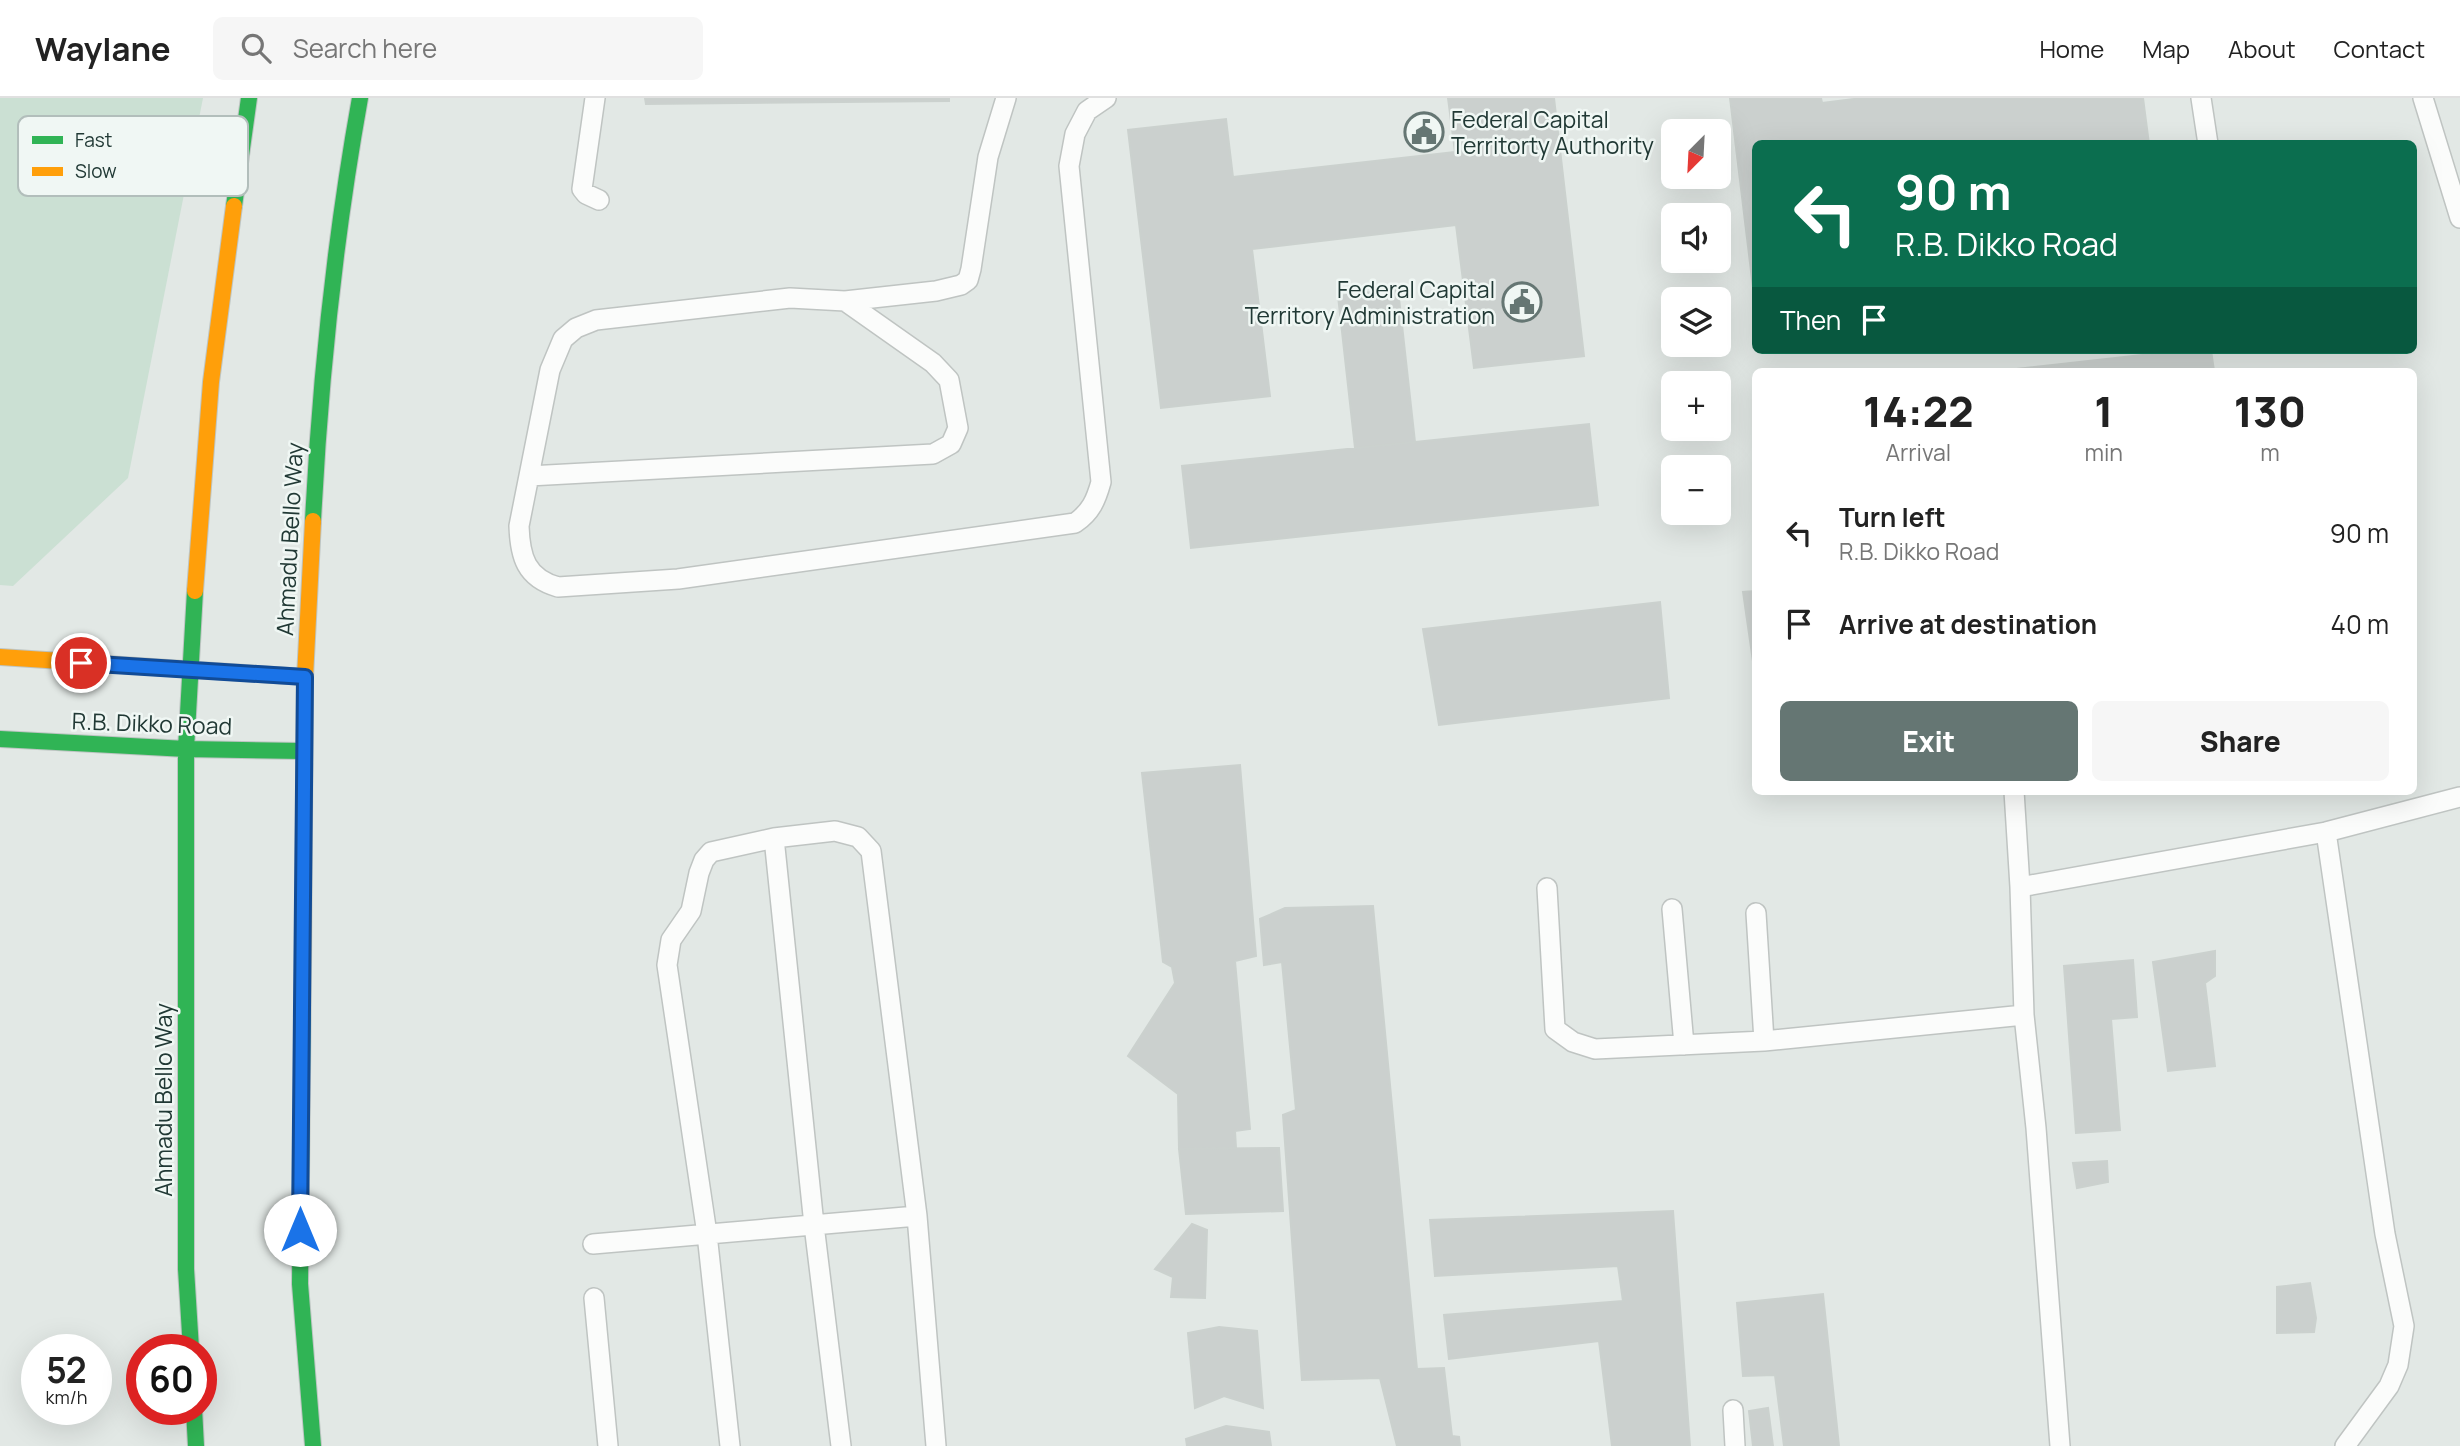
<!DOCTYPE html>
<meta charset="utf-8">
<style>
body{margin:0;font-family:Manrope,sans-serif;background:#f6f6f6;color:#222;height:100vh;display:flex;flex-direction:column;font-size:26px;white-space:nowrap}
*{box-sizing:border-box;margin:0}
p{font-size:23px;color:#767676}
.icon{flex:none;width:38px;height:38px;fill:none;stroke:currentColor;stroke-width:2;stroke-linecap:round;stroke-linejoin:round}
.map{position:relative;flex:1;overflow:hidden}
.sheet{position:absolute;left:1752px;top:270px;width:665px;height:427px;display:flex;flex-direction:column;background:#fff;border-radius:10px;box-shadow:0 7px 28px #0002}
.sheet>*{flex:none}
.hud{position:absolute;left:1752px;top:42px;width:665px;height:214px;border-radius:10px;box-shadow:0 7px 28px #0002;background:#0b6e4f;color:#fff;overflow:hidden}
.needle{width:46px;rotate:204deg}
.buttons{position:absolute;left:1661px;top:21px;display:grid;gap:14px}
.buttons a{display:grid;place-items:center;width:70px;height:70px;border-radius:10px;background:#fff;box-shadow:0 7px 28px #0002;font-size:35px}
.speed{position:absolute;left:21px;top:1236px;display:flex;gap:14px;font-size:35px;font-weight:700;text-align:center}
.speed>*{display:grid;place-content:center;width:91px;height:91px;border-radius:50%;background:#fff;box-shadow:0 7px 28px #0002;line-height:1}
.speed small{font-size:18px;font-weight:400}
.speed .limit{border:10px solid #d22;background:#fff;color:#111}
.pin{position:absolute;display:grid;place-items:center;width:60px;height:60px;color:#fff;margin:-30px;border:4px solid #fff;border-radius:50%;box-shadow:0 2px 7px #0007}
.me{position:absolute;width:77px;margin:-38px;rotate:0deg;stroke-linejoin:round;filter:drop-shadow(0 0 5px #0008)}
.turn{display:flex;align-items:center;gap:24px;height:147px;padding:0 28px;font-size:32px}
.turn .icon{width:91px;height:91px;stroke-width:2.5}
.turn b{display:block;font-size:49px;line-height:60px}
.then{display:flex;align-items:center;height:66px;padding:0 28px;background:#0003;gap:14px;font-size:26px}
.eta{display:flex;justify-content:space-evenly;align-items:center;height:119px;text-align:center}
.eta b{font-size:42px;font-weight:800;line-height:49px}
.action{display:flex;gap:14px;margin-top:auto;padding:14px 28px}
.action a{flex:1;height:80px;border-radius:10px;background:#657673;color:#fff;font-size:28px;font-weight:800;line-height:80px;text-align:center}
.action a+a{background:#f6f6f6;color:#222}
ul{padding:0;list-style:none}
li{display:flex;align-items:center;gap:21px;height:91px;padding:0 28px}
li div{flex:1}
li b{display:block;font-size:26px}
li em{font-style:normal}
header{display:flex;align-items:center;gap:42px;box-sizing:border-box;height:98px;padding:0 35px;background:#fff;border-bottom:2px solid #e0e0e0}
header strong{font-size:33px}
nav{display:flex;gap:38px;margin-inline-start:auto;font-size:24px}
.search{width:490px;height:63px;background:#f6f6f6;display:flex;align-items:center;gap:18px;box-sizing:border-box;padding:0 24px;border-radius:10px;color:#767676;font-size:26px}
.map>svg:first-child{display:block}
.green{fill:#cbe0d3}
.building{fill:#cbd0ce;stroke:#cbd1ce;stroke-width:2}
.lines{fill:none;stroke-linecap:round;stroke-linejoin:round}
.lane-casing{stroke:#bfc4c2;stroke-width:22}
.fast-casing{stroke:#bec5c3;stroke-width:18}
.slow-casing{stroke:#bec5c3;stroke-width:18}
.lane{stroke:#fbfcfb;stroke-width:19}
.fast{stroke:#30b455;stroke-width:16}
.slow{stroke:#ff9f0a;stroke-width:16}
.route-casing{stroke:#114b97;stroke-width:18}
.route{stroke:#1a73e8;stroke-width:12}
.labels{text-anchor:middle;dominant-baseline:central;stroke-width:5;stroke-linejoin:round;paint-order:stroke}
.poi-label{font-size:23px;fill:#213935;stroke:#f0f7f4;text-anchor:start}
.street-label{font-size:23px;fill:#213935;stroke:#f0f7f4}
.key{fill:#f0f7f4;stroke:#b2bebb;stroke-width:2}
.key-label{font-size:19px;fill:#213935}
</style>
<header>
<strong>Waylane</strong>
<div class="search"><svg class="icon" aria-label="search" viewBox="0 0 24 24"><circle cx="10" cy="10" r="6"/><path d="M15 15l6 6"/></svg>Search here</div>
<nav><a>Home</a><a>Map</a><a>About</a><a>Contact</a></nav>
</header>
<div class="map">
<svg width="2460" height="1348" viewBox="0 0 2460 1348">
<rect width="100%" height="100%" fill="#e2e8e5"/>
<path class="green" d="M 0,0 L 203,0 L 128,380 L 13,488 L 0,487 Z"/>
<path class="building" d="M 645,0 L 949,0 L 949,3 L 646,6 Z
M 1448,0 L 1554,0 L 1584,258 L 1474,270 L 1456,127 L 1252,151 L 1270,298 L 1161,310 L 1128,32 L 1226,21 L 1233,79 L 1455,54 Z
M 1730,0 L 1821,0 L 1822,5 L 1862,0 L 2143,0 L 2149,46 L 1755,46 L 1755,206 Z
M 1398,191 L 1415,344 L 1355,350 L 1338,198 Z
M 2187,252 L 2211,252 L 2214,273 L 1999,273 Z
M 1589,326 L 1598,407 L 1191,450 L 1182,368 Z
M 1755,493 L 1755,577 L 1743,494 Z
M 1660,504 L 1669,600 L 1439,627 L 1423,531 Z
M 1240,667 L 1256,858 L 1235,863 L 1250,1031 L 1235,1033 L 1236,1050 L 1179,1051 L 1178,996 L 1128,958 L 1175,885 L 1172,869 L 1163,864 L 1142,675 Z
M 1373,808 L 1417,1271 L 1444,1270 L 1452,1338 L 1459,1339 L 1460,1348 L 1397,1348 L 1380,1280 L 1302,1282 L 1283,1017 L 1296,1012 L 1282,864 L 1264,867 L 1260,821 L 1285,810 Z
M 2215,853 L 2215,878 L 2205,885 L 2215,968 L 2168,973 L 2153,864 Z
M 2133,862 L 2137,919 L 2111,921 L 2120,1032 L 2076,1035 L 2064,868 Z
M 1279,1050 L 1283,1113 L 1186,1116 L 1179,1051 Z
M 2107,1063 L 2108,1084 L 2077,1090 L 2073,1065 Z
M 1673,1113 L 1690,1348 L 1612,1348 L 1599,1243 L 1449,1261 L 1444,1217 L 1623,1203 L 1618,1168 L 1435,1178 L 1430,1122 Z
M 1192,1126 L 1207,1132 L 1205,1200 L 1171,1199 L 1173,1179 L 1155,1171 Z
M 2310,1185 L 2316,1220 L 2314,1234 L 2277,1235 L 2277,1189 Z
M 1823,1196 L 1839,1348 L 1784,1348 L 1775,1277 L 1743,1278 L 1737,1205 Z
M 1219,1229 L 1257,1233 L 1263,1310 L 1224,1298 L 1195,1310 L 1188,1235 Z
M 1768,1310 L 1773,1348 L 1753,1348 L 1749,1313 Z
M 1226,1328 L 1269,1334 L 1271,1348 L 1187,1348 L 1186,1341 Z"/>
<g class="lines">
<g class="lane-casing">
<path id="lane" d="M 595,0 L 582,91 L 586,96 L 599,102
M 1006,0 L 988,59 L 971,171 L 968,182 L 961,187 L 936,193 L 845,203 L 790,200 L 596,222 L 576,230 L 563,241 L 550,272 L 519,428 C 520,459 526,480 558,489 L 678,481 L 1075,425 C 1091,414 1096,402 1101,384 L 1069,68 L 1075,36 L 1087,13 L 1106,0
M 2201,0 L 2208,46
M 2423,0 L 2460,120
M 529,378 L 933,356 L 951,346 L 958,330 L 949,282 L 933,265 L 845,203
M 2014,693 L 2020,789 L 2326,734 L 2460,699
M 2326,734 L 2385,1136 L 2404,1228 L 2398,1267 L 2389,1288 L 2345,1348
M 774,740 L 814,1127 L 841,1348
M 2020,789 L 2024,917 L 2036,1030 L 2060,1348
M 1547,790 L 1555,931 L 1573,944 L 1595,951 L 1764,943 L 2024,917
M 1672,811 L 1684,947
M 1756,815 L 1764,943
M 593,1146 L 917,1118
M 594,1200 L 608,1348
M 1733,1312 L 1735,1348
M 730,1348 L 707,1136 L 667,867 L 671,842 L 691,813 L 699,775 L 704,762 L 711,754 L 774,740 L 835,733 L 858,739 L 871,753 L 917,1118 L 936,1348"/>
</g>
<g class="fast-casing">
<path id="fast" d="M 234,108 L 249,0
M 313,423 C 320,282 335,139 360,0
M 0,641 L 186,651 L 303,653
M 303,874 L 300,1186 L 313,1348
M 191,1251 L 186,1171 L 186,651 L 195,493
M 194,1311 L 196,1348"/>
</g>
<g class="slow-casing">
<path id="slow" d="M 195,493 L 211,284 L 234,108
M 0,559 L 305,579
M 303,874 L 305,579 L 313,423"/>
</g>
<use href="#lane" class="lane"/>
<use href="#fast" class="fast"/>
<use href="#slow" class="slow"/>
</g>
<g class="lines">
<g class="route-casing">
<path id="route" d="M 81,565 L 305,579 L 300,1132"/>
</g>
<use href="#route" class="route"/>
</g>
<defs>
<g id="civic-ring" transform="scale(2.0125)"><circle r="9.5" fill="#f0f7f4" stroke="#657673" stroke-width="1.5"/><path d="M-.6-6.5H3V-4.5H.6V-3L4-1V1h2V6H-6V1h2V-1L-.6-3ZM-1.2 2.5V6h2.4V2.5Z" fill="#657673"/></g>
</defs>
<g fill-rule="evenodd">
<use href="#civic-ring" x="1424" y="34"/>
<use href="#civic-ring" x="1522" y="204"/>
</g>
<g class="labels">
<g class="poi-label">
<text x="1451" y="21">Federal Capital<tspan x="1451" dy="26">Territorty Authority</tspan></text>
<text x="1495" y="191" text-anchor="end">Federal Capital<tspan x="1495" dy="26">Territory Administration</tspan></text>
</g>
<g class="street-label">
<text transform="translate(289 441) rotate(-87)">Ahmadu Bello Way</text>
<text transform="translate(152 625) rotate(2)">R.B. Dikko Road</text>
<text transform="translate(163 1002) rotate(-90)">Ahmadu Bello Way</text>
</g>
</g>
<rect x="18" y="18" width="230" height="80" rx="10" class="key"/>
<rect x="32" y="38" width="31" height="8" fill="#30b455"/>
<rect x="32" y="69" width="31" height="9" fill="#ff9f0a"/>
<g class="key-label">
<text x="75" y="49">Fast</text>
<text x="75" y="80">Slow</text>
</g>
</svg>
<div class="buttons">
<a><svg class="needle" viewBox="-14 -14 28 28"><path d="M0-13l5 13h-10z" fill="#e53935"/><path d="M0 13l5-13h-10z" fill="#767676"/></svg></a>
<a><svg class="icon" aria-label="sound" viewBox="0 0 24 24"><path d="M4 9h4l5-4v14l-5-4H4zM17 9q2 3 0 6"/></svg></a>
<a><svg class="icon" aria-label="layers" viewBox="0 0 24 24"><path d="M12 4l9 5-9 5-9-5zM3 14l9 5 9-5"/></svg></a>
<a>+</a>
<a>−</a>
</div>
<div class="speed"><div>52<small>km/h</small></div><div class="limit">60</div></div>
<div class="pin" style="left:81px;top:565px;background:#d93025"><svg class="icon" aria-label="arrive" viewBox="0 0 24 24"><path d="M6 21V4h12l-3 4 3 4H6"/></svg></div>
<svg class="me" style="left:300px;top:1132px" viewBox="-20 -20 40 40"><circle r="19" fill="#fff"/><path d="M0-13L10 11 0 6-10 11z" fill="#1a73e8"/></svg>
<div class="hud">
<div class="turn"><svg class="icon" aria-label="left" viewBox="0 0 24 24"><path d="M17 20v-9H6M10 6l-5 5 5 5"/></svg><div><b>90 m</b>R.B. Dikko Road</div></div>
<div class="then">Then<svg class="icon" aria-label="arrive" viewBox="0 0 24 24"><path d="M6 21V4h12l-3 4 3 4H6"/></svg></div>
</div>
<section class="sheet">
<div class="eta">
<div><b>14:22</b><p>Arrival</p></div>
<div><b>1</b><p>min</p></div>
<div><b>130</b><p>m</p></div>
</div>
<ul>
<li><svg class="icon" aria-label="left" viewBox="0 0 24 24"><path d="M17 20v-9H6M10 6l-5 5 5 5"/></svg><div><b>Turn left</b><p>R.B. Dikko Road</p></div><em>90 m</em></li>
<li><svg class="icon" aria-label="arrive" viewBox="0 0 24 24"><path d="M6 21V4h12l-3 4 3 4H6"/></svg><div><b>Arrive at destination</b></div><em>40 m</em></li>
</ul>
<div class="action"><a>Exit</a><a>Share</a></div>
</section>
</div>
